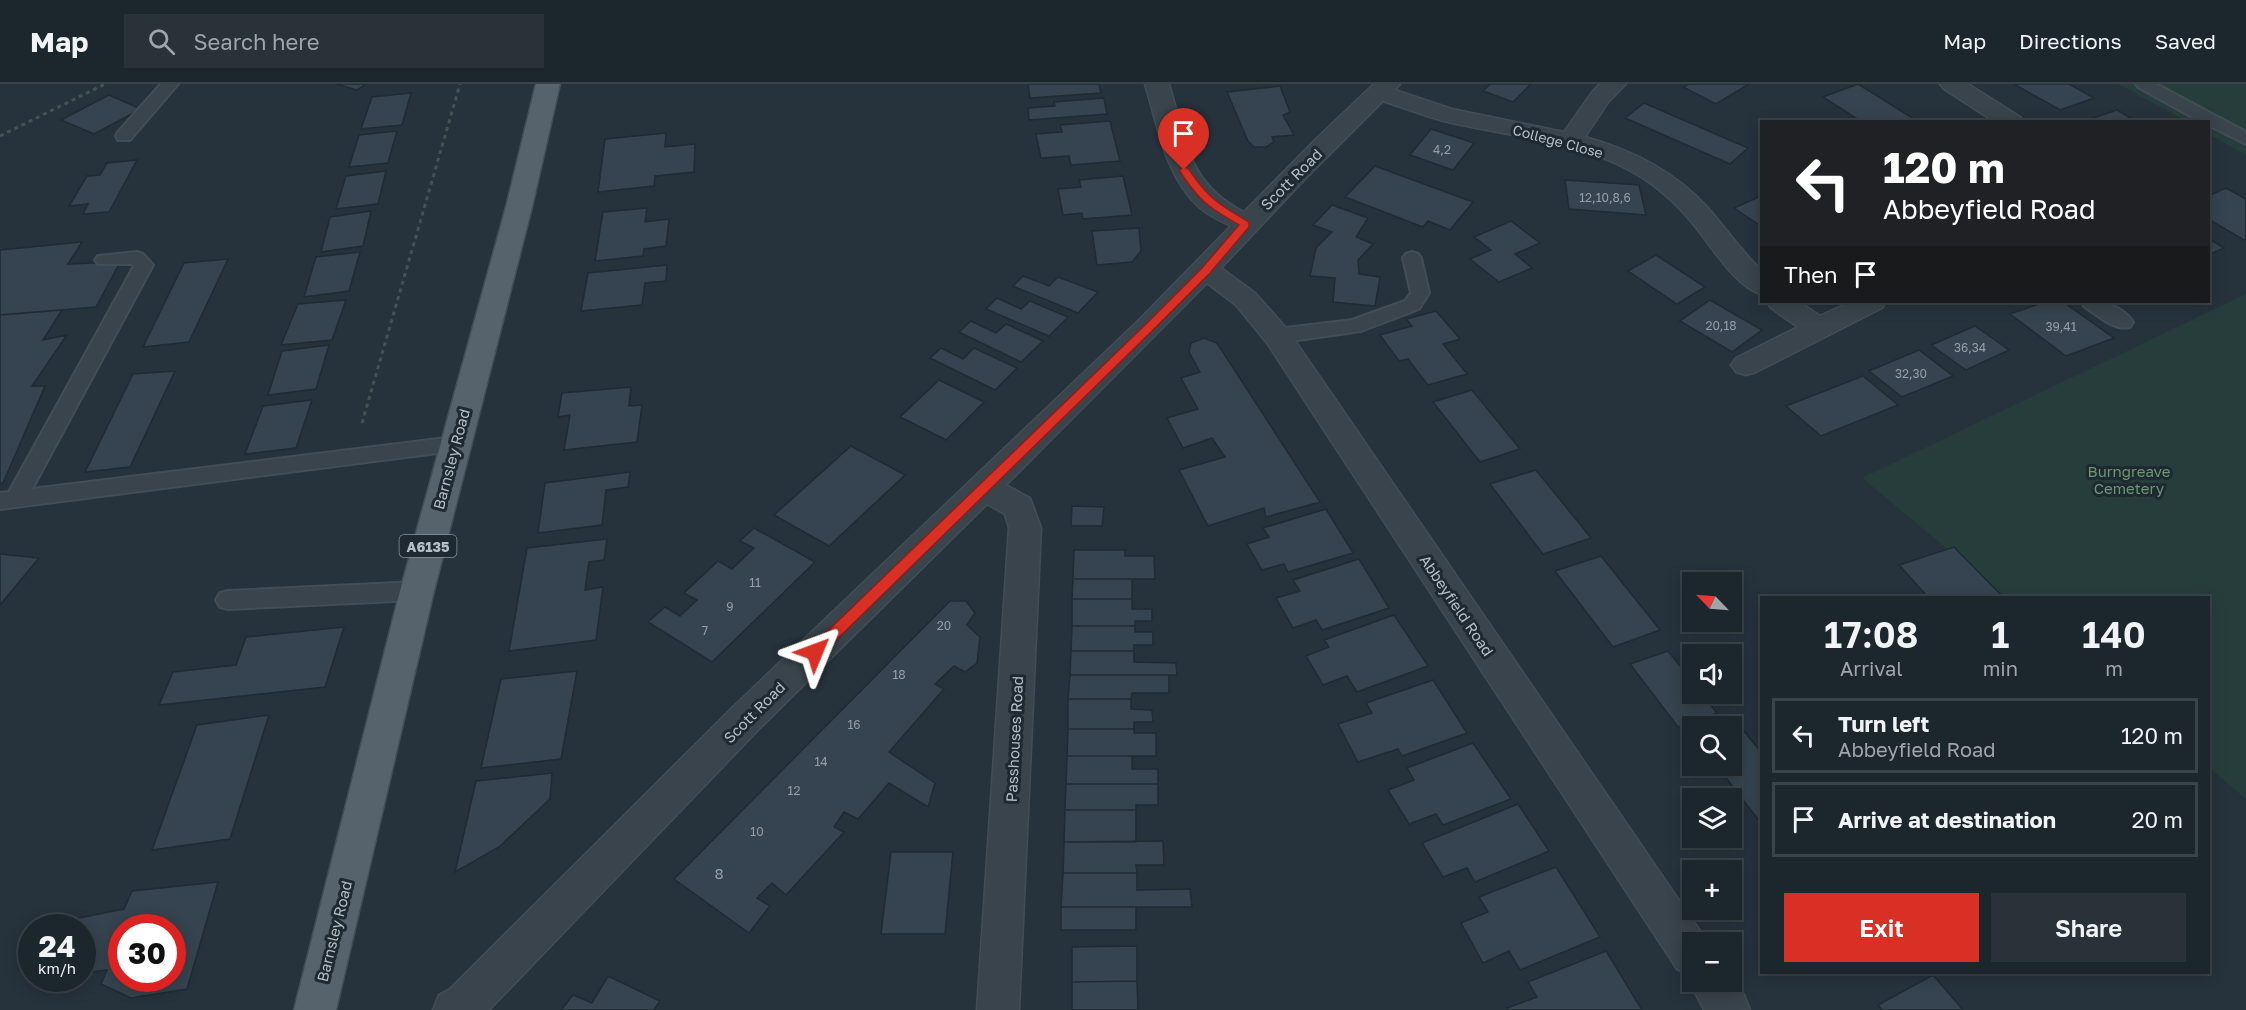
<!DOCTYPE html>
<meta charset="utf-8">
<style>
body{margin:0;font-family:"Golos Text",sans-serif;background:#293239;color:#f1f3f6;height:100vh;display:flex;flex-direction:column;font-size:22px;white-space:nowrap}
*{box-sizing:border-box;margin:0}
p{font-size:20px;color:#a0a5aa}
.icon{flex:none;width:33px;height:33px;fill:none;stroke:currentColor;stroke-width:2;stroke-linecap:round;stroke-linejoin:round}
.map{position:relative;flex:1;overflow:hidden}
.details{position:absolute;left:1760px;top:512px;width:450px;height:378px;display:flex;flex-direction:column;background:#1c262d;border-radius:0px;box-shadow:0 3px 15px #0003,0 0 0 2px #3a4349}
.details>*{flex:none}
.top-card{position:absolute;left:1760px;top:36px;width:450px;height:183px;border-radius:0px;box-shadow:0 3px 15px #0003,0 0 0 2px #3a4349;background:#202124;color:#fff;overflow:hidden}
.needle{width:39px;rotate:295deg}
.controls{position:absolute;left:1682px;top:488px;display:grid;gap:12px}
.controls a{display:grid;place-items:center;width:60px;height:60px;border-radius:0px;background:#1c262d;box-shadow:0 3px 15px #0003,0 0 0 2px #3a4349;font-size:30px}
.speed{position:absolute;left:18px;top:830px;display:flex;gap:12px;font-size:30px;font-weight:700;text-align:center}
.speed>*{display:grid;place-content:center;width:78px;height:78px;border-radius:50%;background:#1c262d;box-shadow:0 3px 15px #0003,0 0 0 2px #3a4349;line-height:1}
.speed small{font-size:15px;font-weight:400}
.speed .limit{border:9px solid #d22;background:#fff;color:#111}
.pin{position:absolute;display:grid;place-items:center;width:51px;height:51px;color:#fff;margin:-62px -26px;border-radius:50% 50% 50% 0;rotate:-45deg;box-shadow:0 0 6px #0007}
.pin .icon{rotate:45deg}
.me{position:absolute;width:66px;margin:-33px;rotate:46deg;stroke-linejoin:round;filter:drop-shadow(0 0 4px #0008)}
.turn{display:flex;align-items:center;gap:21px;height:126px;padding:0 24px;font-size:27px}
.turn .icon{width:78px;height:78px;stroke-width:2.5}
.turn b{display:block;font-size:42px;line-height:51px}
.then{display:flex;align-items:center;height:57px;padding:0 24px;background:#0003;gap:12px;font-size:22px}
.eta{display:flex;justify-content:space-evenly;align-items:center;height:102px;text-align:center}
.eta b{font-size:36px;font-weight:600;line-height:42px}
.action{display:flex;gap:12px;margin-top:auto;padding:12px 24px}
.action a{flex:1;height:69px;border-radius:0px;background:#d93025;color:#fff;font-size:24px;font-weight:600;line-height:69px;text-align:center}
.action a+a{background:#293239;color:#f1f3f6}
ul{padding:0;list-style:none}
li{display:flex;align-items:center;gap:18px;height:75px;margin:0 12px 9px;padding:0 12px;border:3px solid #3a4349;border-radius:0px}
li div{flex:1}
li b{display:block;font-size:22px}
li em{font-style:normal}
header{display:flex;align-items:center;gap:36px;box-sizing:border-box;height:84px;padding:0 30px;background:#1c262d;border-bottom:2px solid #3a4349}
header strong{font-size:28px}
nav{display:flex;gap:33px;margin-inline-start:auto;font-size:21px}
.search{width:420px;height:54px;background:#293239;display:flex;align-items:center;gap:15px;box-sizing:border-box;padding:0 21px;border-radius:0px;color:#a0a5aa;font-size:22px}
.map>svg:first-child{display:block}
.green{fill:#273d3c}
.building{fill:#354450;stroke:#202b33;stroke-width:1.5;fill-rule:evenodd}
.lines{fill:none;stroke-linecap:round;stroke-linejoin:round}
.lane-casing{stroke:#424d55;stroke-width:4}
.street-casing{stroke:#424d55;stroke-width:3}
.primary-casing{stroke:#424d55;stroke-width:3}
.path{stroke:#405553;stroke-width:3;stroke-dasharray:4 4;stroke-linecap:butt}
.lane{fill:#39444c;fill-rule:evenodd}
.street{fill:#39444c;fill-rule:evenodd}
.primary{fill:#57636c;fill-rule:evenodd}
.route{fill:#d93025;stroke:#8d1f18;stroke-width:1.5}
.labels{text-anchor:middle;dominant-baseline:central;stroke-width:6;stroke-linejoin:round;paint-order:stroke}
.number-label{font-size:12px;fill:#949fa8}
.far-street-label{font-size:14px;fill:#b5bfc7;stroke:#1e2931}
.shield{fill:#1e2931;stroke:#88929a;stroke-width:1.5}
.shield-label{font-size:14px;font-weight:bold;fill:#b5bfc7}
.street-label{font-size:15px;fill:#b5bfc7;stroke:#1e2931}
.park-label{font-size:15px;fill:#6e9771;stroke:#1e2931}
.near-number-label{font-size:15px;fill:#949fa8}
</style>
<header>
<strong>Map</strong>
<div class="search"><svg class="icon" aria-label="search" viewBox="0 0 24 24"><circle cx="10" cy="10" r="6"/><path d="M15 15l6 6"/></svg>Search here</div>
<nav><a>Map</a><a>Directions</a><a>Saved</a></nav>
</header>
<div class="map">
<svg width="2246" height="926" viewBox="0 0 2246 926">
<rect width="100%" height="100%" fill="#26323c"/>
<path class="green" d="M 2118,0 L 2246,0 L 2246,71 L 2208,50 L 2208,38 L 2186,37 Z
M 2246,210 L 2246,715 L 2208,683 L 2208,513 L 2005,513 L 1862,394 Z"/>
<path class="building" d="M 336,0 L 366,0 L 357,6 Z
M 1028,0 L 1099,0 L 1101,9 L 1030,14 Z
M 1490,0 L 1531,0 L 1513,18 L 1483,7 Z
M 1689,0 L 1749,0 L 1716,20 L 1683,3 Z
M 1858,0 L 1919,38 L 1862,38 L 1823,13 Z
M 2014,0 L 2069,0 L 2094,14 L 2060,26 Z
M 1280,2 L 1290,28 L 1283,31 L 1294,51 L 1272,53 L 1274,58 L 1266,63 L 1254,63 L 1248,57 L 1227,8 Z
M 411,9 L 402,41 L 361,45 L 372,13 Z
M 109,11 L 141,25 L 94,50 L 61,36 Z
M 1104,14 L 1107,30 L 1029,36 L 1028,24 L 1055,22 L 1054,18 Z
M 1644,19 L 1748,64 L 1730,80 L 1625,34 Z
M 2117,26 L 2137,38 L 2082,38 Z
M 1110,37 L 1120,77 L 1071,81 L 1069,72 L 1041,74 L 1036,50 L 1062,48 L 1060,41 Z
M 1431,45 L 1474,59 L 1453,86 L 1410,71 Z
M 397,47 L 388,79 L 349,83 L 359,51 Z
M 666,49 L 665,63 L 695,60 L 694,88 L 655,92 L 654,102 L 598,108 L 605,55 Z
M 137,76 L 109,128 L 83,130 L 88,120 L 69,122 L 87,92 L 100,91 L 107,79 Z
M 1375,82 L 1473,118 L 1450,146 L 1428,137 L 1423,143 L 1345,113 Z
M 386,87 L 378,120 L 336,125 L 346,92 Z
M 1123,92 L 1132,131 L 1083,135 L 1082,129 L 1063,131 L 1058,105 L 1081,103 L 1079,96 Z
M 1565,96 L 1639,101 L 1646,131 L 1569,125 Z
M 2226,104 L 2246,115 L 2246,155 L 2244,156 L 2208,135 L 2208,112 Z
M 1761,112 L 1761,142 L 1734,124 Z
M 1332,121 L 1368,134 L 1356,153 L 1373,160 L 1358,176 L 1359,190 L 1380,193 L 1375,222 L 1333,218 L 1335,194 L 1310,192 L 1316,164 L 1332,148 L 1313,141 Z
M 647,124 L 645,138 L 669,135 L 666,162 L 644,165 L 643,172 L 595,177 L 603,128 Z
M 371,127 L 363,162 L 321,168 L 330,133 Z
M 1511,137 L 1540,159 L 1515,170 L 1532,184 L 1499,198 L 1470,175 L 1491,166 L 1474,153 Z
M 1139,144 L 1141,167 L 1132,178 L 1097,181 L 1092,147 Z
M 2208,154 L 2224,164 L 2208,171 Z
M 82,158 L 68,180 L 120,178 L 96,223 L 0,231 L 0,166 Z
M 360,168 L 349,207 L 304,213 L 316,173 Z
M 1656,171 L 1705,203 L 1677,220 L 1628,187 Z
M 228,175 L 189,258 L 143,263 L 184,179 Z
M 667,181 L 666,197 L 645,199 L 642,221 L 581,227 L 588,189 Z
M 1023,192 L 1049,202 L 1058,193 L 1098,208 L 1078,229 L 1013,202 Z
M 997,214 L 1021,225 L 1030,217 L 1068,233 L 1049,252 L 986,225 Z
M 346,216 L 332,256 L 281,261 L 298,220 Z
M 1710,216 L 1762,246 L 1732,268 L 1680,237 Z
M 2045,218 L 2063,218 L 2114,254 L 2066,272 L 2010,230 Z
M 62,226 L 43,256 L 67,251 L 32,302 L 45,302 L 3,399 L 0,400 L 0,231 Z
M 1436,227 L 1460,255 L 1443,260 L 1467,290 L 1428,301 L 1408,275 L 1399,277 L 1380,251 L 1412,242 L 1406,235 Z
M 971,237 L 996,249 L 1006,240 L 1043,257 L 1021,278 L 959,248 Z
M 1975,242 L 2009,266 L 1966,286 L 1931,261 Z
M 1204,254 L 1217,259 L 1320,418 L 1266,433 L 1264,424 L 1208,442 L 1179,386 L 1225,373 L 1212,354 L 1183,364 L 1167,334 L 1198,325 L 1181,294 L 1200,288 L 1189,268 L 1191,259 Z
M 329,261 L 316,305 L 268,311 L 282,267 Z
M 941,264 L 963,275 L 974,264 L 1017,284 L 995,306 L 930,274 Z
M 1919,266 L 1953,292 L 1902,313 L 1869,287 Z
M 175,287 L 130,383 L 85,388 L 133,290 Z
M 1863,292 L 1898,321 L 1821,352 L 1786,322 Z
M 939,296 L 984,318 L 946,356 L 900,333 Z
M 631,303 L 629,322 L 642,321 L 637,358 L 564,366 L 570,331 L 558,333 L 562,309 Z
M 1472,306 L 1520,365 L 1480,378 L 1433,318 Z
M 312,316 L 296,364 L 245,370 L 263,322 Z
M 851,362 L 905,391 L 829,462 L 774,431 Z
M 1536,386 L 1591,454 L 1543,470 L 1490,400 Z
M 630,388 L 628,403 L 606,406 L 602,441 L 538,449 L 545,399 Z
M 1072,422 L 1104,423 L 1102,442 L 1071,442 Z
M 1326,425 L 1353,469 L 1288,488 L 1284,480 L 1262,486 L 1247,460 L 1269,453 L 1263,444 Z
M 754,444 L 815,478 L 712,578 L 648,538 L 665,523 L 680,532 L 697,516 L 684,509 L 718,477 L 732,485 L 754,464 L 740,457 Z
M 607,455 L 604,476 L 589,478 L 585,506 L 603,503 L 596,556 L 509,567 L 527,464 Z
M 1954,463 L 2003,513 L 1928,513 L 1899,481 Z
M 1074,466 L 1125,466 L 1125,472 L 1154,472 L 1155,495 L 1073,495 Z
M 0,470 L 39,474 L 0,521 Z
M 1601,472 L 1660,546 L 1613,563 L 1555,487 Z
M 1359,475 L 1389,524 L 1322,546 L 1316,536 L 1293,544 L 1276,514 L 1300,507 L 1293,496 Z
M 1073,495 L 1132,495 L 1132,515 L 1072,515 Z
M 1072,515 L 1132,515 L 1132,525 L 1152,525 L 1152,537 L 1135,537 L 1135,542 L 1072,542 Z
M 950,517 L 966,517 L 975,529 L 967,541 L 980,553 L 977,579 L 965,588 L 954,582 L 935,600 L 944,605 L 889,668 L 935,699 L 928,723 L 889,699 L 858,735 L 844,728 L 834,743 L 844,748 L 786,811 L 772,799 L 757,814 L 770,822 L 749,849 L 674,795 Z
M 1394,531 L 1428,582 L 1357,608 L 1347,592 L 1323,601 L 1306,572 L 1329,563 L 1324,556 Z
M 1072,542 L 1135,542 L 1135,548 L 1153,548 L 1153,561 L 1134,561 L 1134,567 L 1071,567 Z
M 344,543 L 325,603 L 159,621 L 173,588 L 236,581 L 246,553 Z
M 1071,567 L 1134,567 L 1134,578 L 1176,579 L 1177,591 L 1070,591 Z
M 1668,567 L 1692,597 L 1692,609 L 1701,609 L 1717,629 L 1678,643 L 1630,580 Z
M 577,587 L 561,675 L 481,684 L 501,595 Z
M 1070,591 L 1169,591 L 1169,609 L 1132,609 L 1131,615 L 1068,615 Z
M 1433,596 L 1467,649 L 1402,672 L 1398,665 L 1358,678 L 1338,640 L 1372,629 L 1366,619 Z
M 1068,615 L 1131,615 L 1131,625 L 1152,626 L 1153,638 L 1134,638 L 1134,645 L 1068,645 Z
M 269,631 L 230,755 L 152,766 L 197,641 Z
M 1068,645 L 1134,645 L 1134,649 L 1156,649 L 1156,672 L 1067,672 Z
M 1743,646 L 1761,668 L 1761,739 L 1716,681 L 1731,681 L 1731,651 Z
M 1473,659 L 1511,715 L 1443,741 L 1436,730 L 1409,740 L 1388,706 L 1414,696 L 1407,684 Z
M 1067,672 L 1132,672 L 1132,685 L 1158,685 L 1158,700 L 1066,700 Z
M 552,689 L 550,715 L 499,763 L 455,788 L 476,697 Z
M 1066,700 L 1158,700 L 1158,721 L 1136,721 L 1136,726 L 1065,726 Z
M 1518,720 L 1549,767 L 1475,798 L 1467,784 L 1443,793 L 1422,759 Z
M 1065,726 L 1136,726 L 1136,758 L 1064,758 Z
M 1163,757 L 1164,781 L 1136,781 L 1137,789 L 1063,789 L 1064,758 Z
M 891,768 L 953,768 L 945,850 L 881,850 Z
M 1556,783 L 1600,853 L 1520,886 L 1509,867 L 1483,879 L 1461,839 L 1488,828 L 1479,813 Z
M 1063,789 L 1137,789 L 1137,806 L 1190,805 L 1192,823 L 1061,823 Z
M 218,798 L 187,905 L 131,914 L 101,900 L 107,886 L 82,889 L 82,843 L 77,843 L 79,834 L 124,825 L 132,807 ZM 122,843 L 172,843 L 172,894 L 122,894 Z
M 1061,823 L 1136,823 L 1136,846 L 1061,846 Z
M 1137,862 L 1137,897 L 1072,898 L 1072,863 Z
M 1606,867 L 1642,926 L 1509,926 L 1507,924 L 1537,913 L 1528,898 Z
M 1933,891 L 1963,926 L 1882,926 L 1878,921 Z
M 608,892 L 660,917 L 654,926 L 561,926 L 573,911 L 592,919 Z
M 1137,897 L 1138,926 L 1072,926 L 1072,898 Z"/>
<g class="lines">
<g class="lane-casing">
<path id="lane" d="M 161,0 L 178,0 L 130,56 L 118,56 L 116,52 L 118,48 Z
M 2136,0 L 2156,0 L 2246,48 L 2246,60 L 2208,41 L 2208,38 L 2201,38 L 2138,3 Z
M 137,168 L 143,170 L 153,181 L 32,405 L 454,353 L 461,356 L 465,361 L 461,366 L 0,425 L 0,409 L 9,408 L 134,182 L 132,180 L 98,180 L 95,176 L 98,172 Z
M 1412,168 L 1418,170 L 1421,174 L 1429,209 L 1419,225 L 1361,247 L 1277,259 L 1270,257 L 1267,252 L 1270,247 L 1277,245 L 1352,236 L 1405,217 L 1411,209 L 1403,174 L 1406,170 Z
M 2082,218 C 2099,216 2122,221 2133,238 L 2130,243 C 2114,247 2097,231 2084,222 Z
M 417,498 L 425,500 L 429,507 L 425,514 L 417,516 L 228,525 L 220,523 L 216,516 L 220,509 L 228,507 Z"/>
</g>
<g class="street-casing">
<path id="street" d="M 1145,0 L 1169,0 C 1186,56 1187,99 1244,128 L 1317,54 L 1374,0 L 1400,0 L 1395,6 L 1452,25 L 1564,48 L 1593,7 L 1600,0 L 1626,0 L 1609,17 L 1585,53 C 1632,66 1674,87 1707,123 C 1725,143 1741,167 1761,186 L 1761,210 C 1734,203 1708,156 1689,135 C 1678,122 1666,111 1653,101 C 1595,58 1516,54 1448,38 C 1426,33 1405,24 1383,17 L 1305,95 L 1221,184 L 1255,209 L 1287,245 L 1707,857 L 1692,858 L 1692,897 L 1731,897 L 1731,891 L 1744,911 L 1750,926 L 1704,926 L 1689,897 L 1691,891 L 1677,885 L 1267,259 L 1236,221 L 1207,199 L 1006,401 L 1030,414 L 1041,444 L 1019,926 L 977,926 L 1009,444 L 1005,430 L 987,420 L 759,645 L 489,926 L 433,926 L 439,911 L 450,905 L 733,623 L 1139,236 L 1231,142 C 1220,137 1208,131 1199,123 C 1165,92 1158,42 1145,0 Z
M 1940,0 L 1968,0 L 2020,33 L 2024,38 L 1995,38 L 1944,5 Z
M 1767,218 L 1799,218 L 1820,232 L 1850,218 L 1886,218 L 1882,224 L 1756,288 L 1746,291 L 1736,288 L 1731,281 L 1736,274 L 1798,243 L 1771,224 Z"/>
</g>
<g class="primary-casing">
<path id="primary" d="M 536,0 L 560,0 L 532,123 L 434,507 L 336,926 L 294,926 L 400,507 L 506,123 Z"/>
</g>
<path class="path" d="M 0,52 L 105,0
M 362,339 L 460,0"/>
<use href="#lane" class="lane"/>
<use href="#street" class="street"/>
<use href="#primary" class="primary"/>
</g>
<path class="route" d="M 1184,83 L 1188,84 C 1208,114 1218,120 1249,138 L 1249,143 L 1210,189 L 1153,246 L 820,572 L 810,572 L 808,568 L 810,564 L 1145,241 L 1202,184 L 1239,141 C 1208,123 1198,116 1179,86 Z"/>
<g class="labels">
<g class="number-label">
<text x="1442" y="65">4,2</text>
<text x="1605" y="113">12,10,8,6</text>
<text x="1721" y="241">20,18</text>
<text x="2061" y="242">39,41</text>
<text x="1970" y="263">36,34</text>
<text x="1911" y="289">32,30</text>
<text x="755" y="498">11</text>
<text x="730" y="522">9</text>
<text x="944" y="541">20</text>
<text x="705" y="546">7</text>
<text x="899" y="590">18</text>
<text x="854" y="640">16</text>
<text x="821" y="677">14</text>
<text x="794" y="706">12</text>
<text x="757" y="747">10</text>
</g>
<g class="far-street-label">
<text transform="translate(1558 57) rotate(15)">College Close</text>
</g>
<rect class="shield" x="399.5" y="451" width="57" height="22" rx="4.5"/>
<g class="shield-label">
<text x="428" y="462">A6135</text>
</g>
<g class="street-label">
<text transform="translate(1291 95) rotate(-45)">Scott Road</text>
<text transform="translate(451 375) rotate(-75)">Barnsley Road</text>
<text transform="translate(1457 521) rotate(56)">Abbeyfield Road</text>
<text transform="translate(754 628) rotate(-45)">Scott Road</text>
<text transform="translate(1014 655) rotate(-87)">Passhouses Road</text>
<text transform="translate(334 847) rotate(-76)">Barnsley Road</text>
</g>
<g class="park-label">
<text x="2129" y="387">Burngreave<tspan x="2129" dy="17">Cemetery</tspan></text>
</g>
<g class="near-number-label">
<text x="719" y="789">8</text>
</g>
</g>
</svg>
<div class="controls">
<a><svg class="needle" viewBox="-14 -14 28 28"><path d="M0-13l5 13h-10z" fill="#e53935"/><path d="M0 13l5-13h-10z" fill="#a0a5aa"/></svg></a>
<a><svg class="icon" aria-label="sound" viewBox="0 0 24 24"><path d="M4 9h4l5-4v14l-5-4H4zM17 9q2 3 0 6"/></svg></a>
<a><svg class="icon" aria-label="search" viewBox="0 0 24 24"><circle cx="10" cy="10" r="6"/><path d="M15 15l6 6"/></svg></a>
<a><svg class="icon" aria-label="layers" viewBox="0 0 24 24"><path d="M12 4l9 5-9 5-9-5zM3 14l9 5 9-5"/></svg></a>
<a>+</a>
<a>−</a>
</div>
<div class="speed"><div>24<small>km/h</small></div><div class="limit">30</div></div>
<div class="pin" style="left:1184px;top:86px;background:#d93025"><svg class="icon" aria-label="arrive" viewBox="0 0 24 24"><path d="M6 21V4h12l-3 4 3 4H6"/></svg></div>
<svg class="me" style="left:815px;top:568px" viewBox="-20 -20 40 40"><path d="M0-17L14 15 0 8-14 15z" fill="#d93025" stroke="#fff" stroke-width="4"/></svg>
<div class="top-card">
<div class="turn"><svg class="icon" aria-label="left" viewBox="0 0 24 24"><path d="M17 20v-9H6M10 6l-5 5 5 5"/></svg><div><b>120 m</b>Abbeyfield Road</div></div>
<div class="then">Then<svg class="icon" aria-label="arrive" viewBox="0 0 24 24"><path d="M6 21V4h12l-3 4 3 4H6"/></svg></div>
</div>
<section class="details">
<div class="eta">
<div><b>17:08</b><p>Arrival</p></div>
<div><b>1</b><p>min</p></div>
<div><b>140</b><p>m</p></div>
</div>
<ul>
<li><svg class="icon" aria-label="left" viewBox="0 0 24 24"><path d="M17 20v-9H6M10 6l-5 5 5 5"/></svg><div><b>Turn left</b><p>Abbeyfield Road</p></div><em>120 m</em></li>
<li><svg class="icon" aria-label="arrive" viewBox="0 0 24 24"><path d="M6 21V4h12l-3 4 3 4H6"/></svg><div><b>Arrive at destination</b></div><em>20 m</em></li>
</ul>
<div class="action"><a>Exit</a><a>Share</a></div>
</section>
</div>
